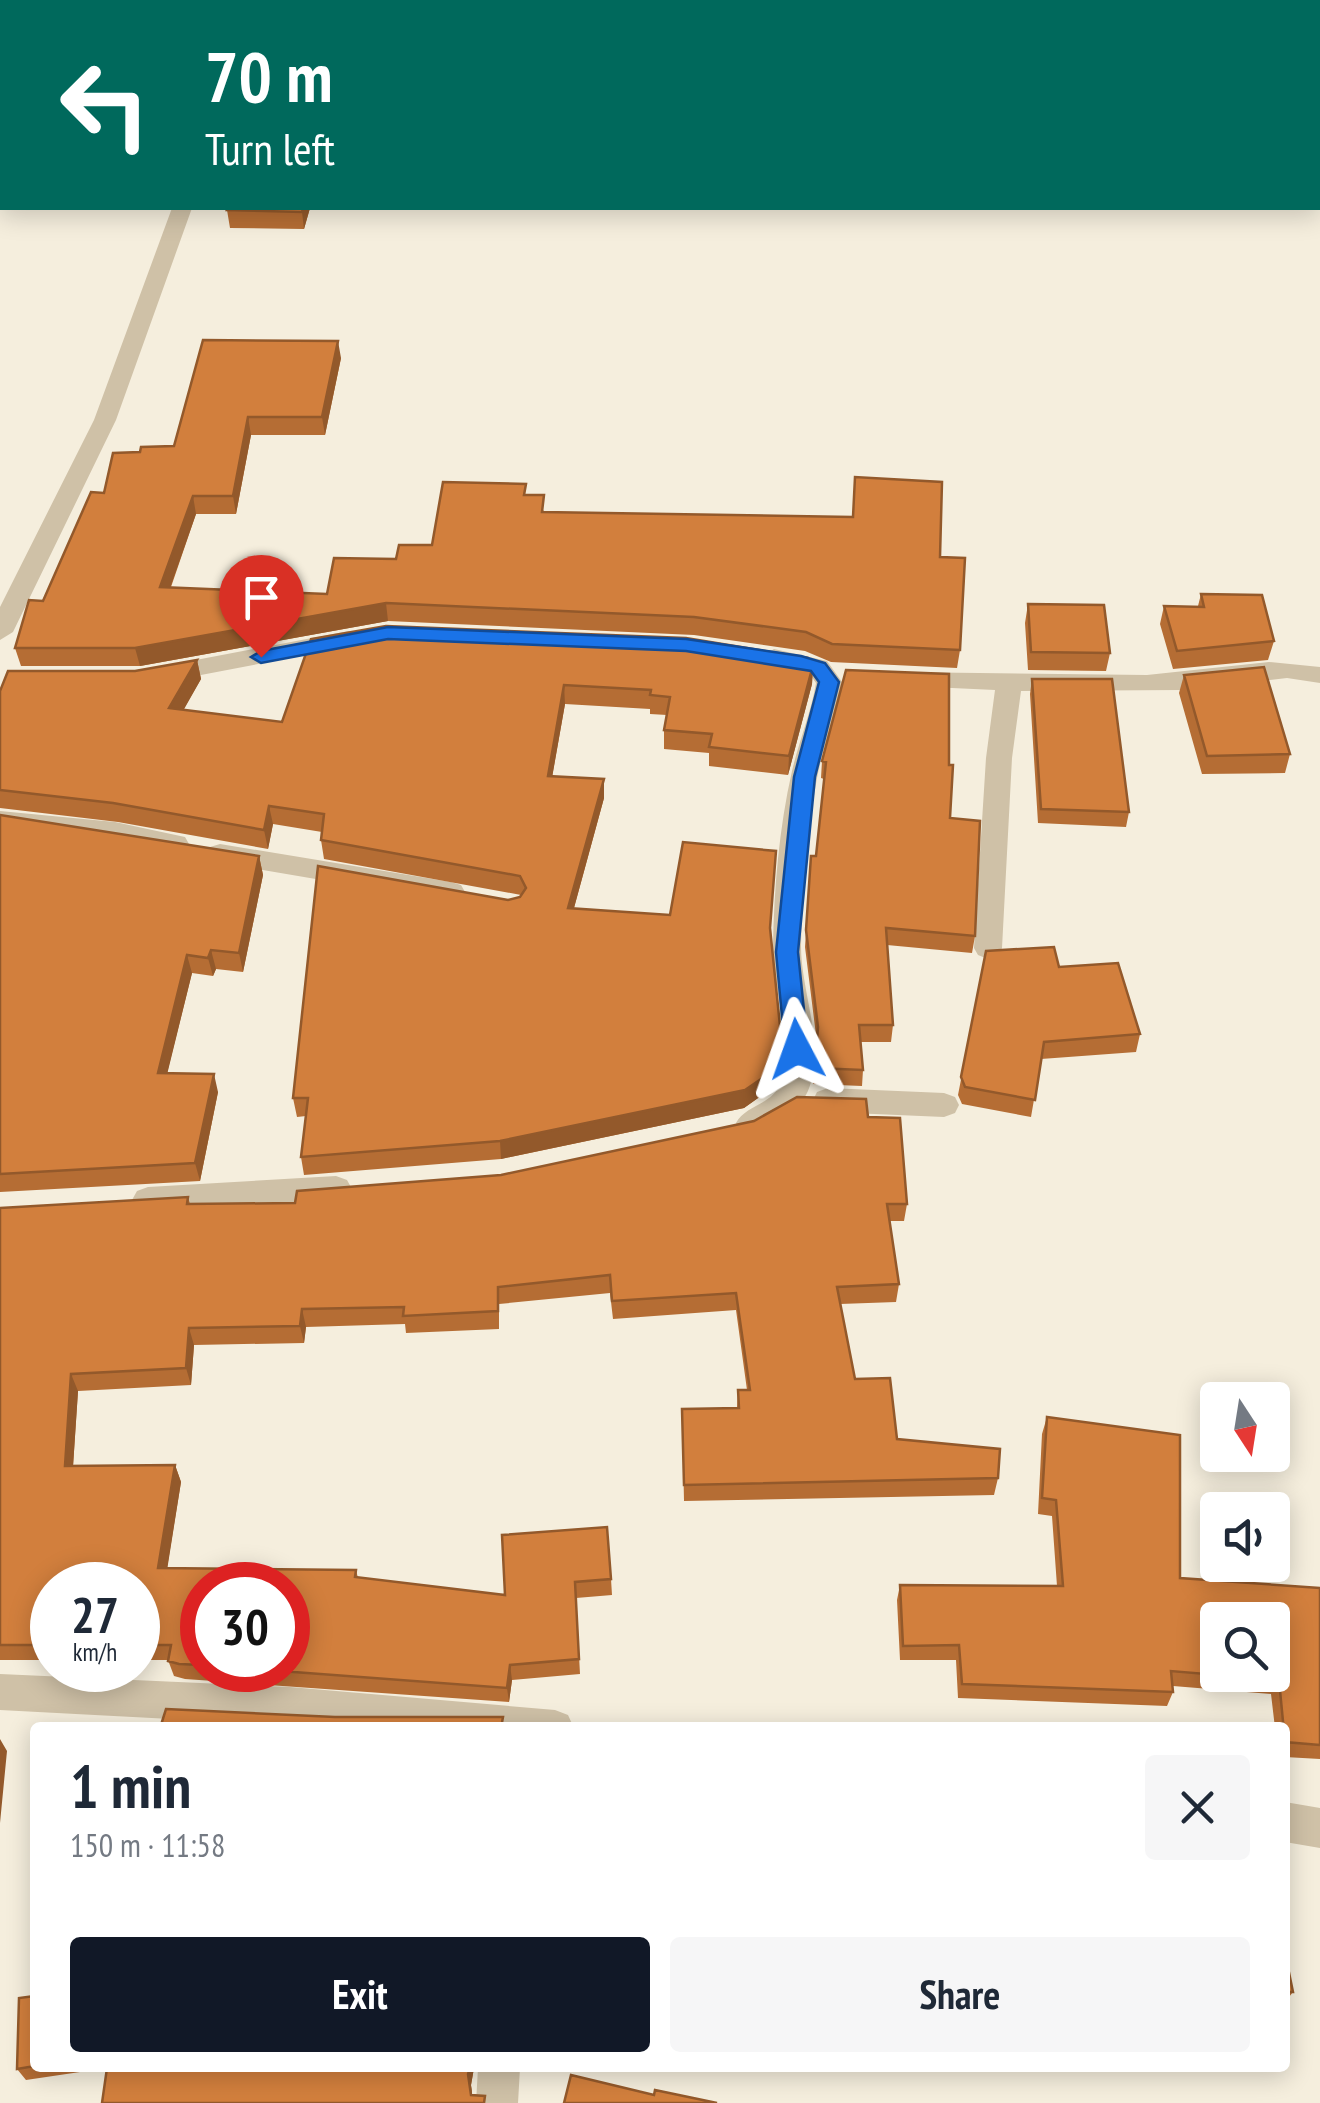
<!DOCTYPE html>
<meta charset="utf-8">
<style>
body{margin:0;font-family:"PT Sans Narrow",sans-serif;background:#f6f6f7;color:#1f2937;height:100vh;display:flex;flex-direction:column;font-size:38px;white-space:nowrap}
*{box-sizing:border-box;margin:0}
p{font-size:32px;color:#747a83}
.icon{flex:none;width:55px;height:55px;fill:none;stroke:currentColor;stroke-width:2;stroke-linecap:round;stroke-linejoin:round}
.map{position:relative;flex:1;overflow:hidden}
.details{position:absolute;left:30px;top:1722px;width:1260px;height:350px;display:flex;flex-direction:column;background:#fff;border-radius:10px;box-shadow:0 5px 25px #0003}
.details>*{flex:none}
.guide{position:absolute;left:0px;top:0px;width:1320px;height:210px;box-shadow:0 5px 25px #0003;background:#00695c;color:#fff;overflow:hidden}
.needle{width:65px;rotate:168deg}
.controls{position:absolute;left:1200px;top:1382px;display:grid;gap:20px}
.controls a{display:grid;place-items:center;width:90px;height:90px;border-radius:10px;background:#fff;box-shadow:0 5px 25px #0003;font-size:50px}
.speed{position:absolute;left:30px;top:1562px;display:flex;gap:20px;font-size:50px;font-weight:700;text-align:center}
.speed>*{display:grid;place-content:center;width:130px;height:130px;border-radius:50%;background:#fff;box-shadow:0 5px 25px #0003;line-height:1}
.speed small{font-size:25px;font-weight:400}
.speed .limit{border:15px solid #d22;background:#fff;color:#111}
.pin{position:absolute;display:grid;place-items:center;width:85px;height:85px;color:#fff;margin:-102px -42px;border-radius:50% 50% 50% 0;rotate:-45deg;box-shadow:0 0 10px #0007}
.pin .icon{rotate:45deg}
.me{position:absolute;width:110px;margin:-55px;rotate:356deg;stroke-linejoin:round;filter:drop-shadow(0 0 8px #0008)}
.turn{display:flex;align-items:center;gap:35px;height:210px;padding:0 40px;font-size:45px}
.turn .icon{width:130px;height:130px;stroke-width:2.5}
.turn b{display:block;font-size:70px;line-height:85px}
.round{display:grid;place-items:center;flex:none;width:105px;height:105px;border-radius:10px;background:#f6f6f7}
.overview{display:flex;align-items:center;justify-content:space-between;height:170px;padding:0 40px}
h1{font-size:60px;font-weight:700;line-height:75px}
.cta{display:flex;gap:20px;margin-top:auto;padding:20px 40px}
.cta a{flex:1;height:115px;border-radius:10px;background:#111827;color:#fff;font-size:40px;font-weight:700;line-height:115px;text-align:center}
.cta a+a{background:#f6f6f7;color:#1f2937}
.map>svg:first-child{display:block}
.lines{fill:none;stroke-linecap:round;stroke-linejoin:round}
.minor{fill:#cfc1a7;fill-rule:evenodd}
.wall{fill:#b56d34;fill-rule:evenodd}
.shaded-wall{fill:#93592b}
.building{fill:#d27f3d;stroke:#93592b;stroke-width:2.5;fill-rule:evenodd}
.route{fill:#1a73e8;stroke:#114b97;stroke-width:2.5}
</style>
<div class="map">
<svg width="1320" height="2103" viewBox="0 0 1320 2103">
<rect width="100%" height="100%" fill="#f5eedd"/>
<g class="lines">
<path class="minor" d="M 172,208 L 192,208 L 116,420 L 13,632 L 0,640 L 0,607 L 94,420 Z
M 349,631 L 362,639 L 358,645 L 159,683 L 146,675 L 159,667 Z
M 774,649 L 827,661 L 842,682 C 837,715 823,746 817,778 C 807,833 802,890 801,946 C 801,990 823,1038 811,1082 C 803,1112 778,1126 751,1135 L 740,1132 L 736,1123 C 745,1105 772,1105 780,1084 C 795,1042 772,990 773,947 C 774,889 779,828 792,771 C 799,741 811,713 816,683 L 809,673 L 765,663 L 761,657 Z
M 1269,662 L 1320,667 L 1320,683 L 1287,678 L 1181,690 L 1021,691 L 1012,758 L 1002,948 L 998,955 L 988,959 L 978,955 L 974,948 L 986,758 L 995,690 L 909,686 L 896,678 L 900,672 L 1147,675 Z
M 0,811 L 115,822 L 185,837 L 189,844 L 185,851 L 175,854 L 115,842 L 0,829 Z
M 220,844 L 451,882 L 461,885 L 465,892 L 461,899 L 451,902 L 210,861 L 206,854 L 210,847 Z
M 828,1088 L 944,1093 L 955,1097 L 959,1105 L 955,1113 L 944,1117 L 828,1112 L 817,1108 L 813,1100 L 817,1092 Z
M 336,1176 L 347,1180 L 352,1189 L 347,1198 L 336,1202 L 148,1213 L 137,1209 L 132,1200 L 137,1191 L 148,1187 Z
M 0,1674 L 290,1687 L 555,1710 L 568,1715 L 574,1728 L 339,1728 L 0,1710 Z
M 1285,1802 L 1320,1808 L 1320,1848 L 1285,1842 Z
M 478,2068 L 520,2068 L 518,2103 L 476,2103 Z"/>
</g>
<path class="wall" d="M 310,208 L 304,229 L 230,228 L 227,210 Z
M 341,358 L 325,435 L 251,435 L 236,514 L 196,514 L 171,587 L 327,594 L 396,559 L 432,545 L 527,495 L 545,512 L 940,557 L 960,650 L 957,668 L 831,662 L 805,651 L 694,635 L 388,621 L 140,666 L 21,666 L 15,648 L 104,493 L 140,452 L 174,446 Z
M 1201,594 L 1274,641 L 1268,660 L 1173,669 L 1160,624 L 1164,606 L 1198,606 Z
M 1028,604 L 1110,653 L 1106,671 L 1028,670 L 1025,623 Z
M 311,639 L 813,665 L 812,684 L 788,775 L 709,766 L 709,753 L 664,749 L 664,730 L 667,715 L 650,714 L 650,709 L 565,704 L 552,777 L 604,779 L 604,798 L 574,908 L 770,929 L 775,1086 L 744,1108 L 501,1159 L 304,1175 L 301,1157 L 306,1116 L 297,1117 L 293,1098 L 508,900 L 520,897 L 521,895 L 324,859 L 321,840 L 322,832 L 273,824 L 268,849 L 118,822 L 0,808 L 0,691 L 135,671 L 197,660 L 201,679 L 183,710 L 282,722 Z
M 846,670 L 950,818 L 975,936 L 972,953 L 887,945 L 893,1025 L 891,1042 L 861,1042 L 863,1070 L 862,1086 L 813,1084 L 817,1043 L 805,947 L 811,856 L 816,856 L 824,779 L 821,778 L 822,761 Z
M 1184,675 L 1290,754 L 1285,773 L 1202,774 L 1179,693 Z
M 1032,679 L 1129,812 L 1126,827 L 1038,823 L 1030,694 Z
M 0,815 L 259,856 L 263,875 L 243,972 L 216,969 L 213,976 L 192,973 L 167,1073 L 218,1092 L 200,1181 L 0,1192 Z
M 986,951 L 1059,967 L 1140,1034 L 1136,1052 L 1041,1059 L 1031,1117 L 962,1104 L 958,1095 Z
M 868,1117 L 907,1204 L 904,1221 L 890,1221 L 899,1284 L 896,1302 L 840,1304 L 855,1379 L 897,1439 L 998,1478 L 994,1495 L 684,1501 L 682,1409 L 737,1408 L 738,1390 L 747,1390 L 736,1310 L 613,1319 L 610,1293 L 499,1304 L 499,1329 L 406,1333 L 405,1324 L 306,1327 L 304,1343 L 194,1345 L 191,1385 L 78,1391 L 73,1466 L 175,1465 L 181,1482 L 167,1568 L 356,1570 L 358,1578 L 505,1595 L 502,1535 L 611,1579 L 612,1595 L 576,1598 L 580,1674 L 512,1680 L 509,1702 L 185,1679 L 174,1676 L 168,1660 L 138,1660 L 138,1585 L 52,1585 L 52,1660 L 0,1660 L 0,1208 L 188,1197 L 190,1204 L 295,1203 L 501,1175 ZM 202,1585 L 288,1670 L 202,1670 Z
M 1047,1417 L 1180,1578 L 1320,1588 L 1320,1759 L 1285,1757 L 1285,1728 L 1275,1728 L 1271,1694 L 1173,1686 L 1173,1692 L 1167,1706 L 958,1698 L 956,1660 L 900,1660 L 897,1600 L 900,1585 L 1057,1586 L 1052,1516 L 1038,1514 L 1042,1434 Z
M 1285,1953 L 1293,1992 L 1285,2002 Z
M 35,1996 L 35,2068 L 474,2068 L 471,2085 L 472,2095 L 107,2068 L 26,2080 L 17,2069 Z"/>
<path class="shaded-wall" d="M 303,208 L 310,208 L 304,229 L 302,212 Z
M 338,341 L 341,358 L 325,435 L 322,417 Z
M 248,417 L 251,435 L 236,514 L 233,496 Z
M 193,496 L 196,514 L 164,605 L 160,587 Z
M 386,603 L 388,621 L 140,666 L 135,648 Z
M 197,660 L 201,679 L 174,727 L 169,708 Z
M 813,665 L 812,684 L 788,775 L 789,756 Z
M 564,685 L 565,704 L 549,795 L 548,776 Z
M 604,779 L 604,798 L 569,926 L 568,908 Z
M 269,806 L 273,824 L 268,849 L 264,830 Z
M 259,856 L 263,875 L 243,972 L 239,953 Z
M 211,950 L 216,969 L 213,976 L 208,958 Z
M 187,955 L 192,973 L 163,1091 L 158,1073 Z
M 780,1026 L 775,1086 L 744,1108 L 501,1159 L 500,1141 Z
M 214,1074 L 218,1092 L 200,1181 L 195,1163 Z
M 302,1309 L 306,1327 L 304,1343 L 300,1326 Z
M 189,1328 L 194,1345 L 191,1385 L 186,1368 Z
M 71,1374 L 78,1391 L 72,1482 L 65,1466 Z
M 175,1465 L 181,1482 L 165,1583 L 158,1568 Z
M 510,1665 L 512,1680 L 509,1702 L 507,1688 Z
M 0,1739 L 7,1751 L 0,1823 Z
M 470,2068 L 474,2068 L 471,2085 L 473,2103 L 468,2074 Z"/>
<path class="building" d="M 228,208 L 303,208 L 302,212 L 227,210 Z
M 203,340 L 338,341 L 322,417 L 248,417 L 233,496 L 193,496 L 160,587 L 327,594 L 334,558 L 396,559 L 399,545 L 432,545 L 443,482 L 526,484 L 524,495 L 544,495 L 542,512 L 853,517 L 855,477 L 942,482 L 940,557 L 965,558 L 960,650 L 832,644 L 806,632 L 694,617 L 386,603 L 135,648 L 15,648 L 29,600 L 43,601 L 91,492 L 104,493 L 113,453 L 140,452 L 141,447 L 174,446 Z
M 1201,594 L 1262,595 L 1274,641 L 1177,651 L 1164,606 L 1204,607 Z
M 1028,604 L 1104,605 L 1110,653 L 1031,652 Z
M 386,626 L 686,638 L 808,658 L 813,665 L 789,756 L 709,747 L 712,734 L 664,730 L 670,697 L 650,695 L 651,690 L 564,685 L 548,776 L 604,779 L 568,908 L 670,915 L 683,842 L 776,851 L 770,928 L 780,1026 L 777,1068 L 745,1090 L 500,1141 L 301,1157 L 308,1098 L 293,1098 L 318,866 L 508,900 L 520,897 L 526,888 L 520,876 L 321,840 L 324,814 L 269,806 L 264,830 L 113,803 L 0,790 L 0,691 L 8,671 L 135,671 L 197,660 L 169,708 L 282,722 L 311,639 Z
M 1264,667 L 1290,754 L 1207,756 L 1184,675 Z
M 846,670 L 949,674 L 949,765 L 953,765 L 950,818 L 980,821 L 975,936 L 886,928 L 893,1025 L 859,1025 L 863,1070 L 815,1068 L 818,1027 L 806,930 L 811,856 L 816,856 L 826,762 L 822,761 Z
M 1032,679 L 1112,679 L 1129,812 L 1041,809 Z
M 0,815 L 259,856 L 239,953 L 211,950 L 208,958 L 187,955 L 158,1073 L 214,1074 L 195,1163 L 0,1174 Z
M 1054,947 L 1059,967 L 1118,963 L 1140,1034 L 1044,1042 L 1035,1100 L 965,1087 L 961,1077 L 986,951 Z
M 797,1097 L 866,1099 L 868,1117 L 900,1118 L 907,1204 L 887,1204 L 899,1284 L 837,1287 L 855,1379 L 890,1378 L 897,1439 L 1000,1449 L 998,1478 L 684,1485 L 682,1409 L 739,1408 L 738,1390 L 750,1390 L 736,1293 L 612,1301 L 610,1275 L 498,1287 L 498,1311 L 403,1316 L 404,1307 L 302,1309 L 300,1326 L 189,1328 L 186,1368 L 71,1374 L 65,1466 L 175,1465 L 158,1568 L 356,1570 L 355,1577 L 505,1595 L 502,1535 L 607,1527 L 611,1579 L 575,1582 L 579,1659 L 510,1665 L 507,1688 L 267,1670 L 288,1670 L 288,1585 L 202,1585 L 202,1665 L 179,1664 L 168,1661 L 171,1645 L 138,1645 L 138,1585 L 52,1585 L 52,1645 L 0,1645 L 0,1208 L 188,1197 L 187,1204 L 295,1203 L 297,1191 L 501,1175 L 754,1121 Z
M 1047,1417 L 1180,1435 L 1180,1578 L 1320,1588 L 1320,1745 L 1285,1742 L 1279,1680 L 1171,1671 L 1173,1692 L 962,1684 L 959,1645 L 903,1646 L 900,1585 L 1063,1586 L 1056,1500 L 1042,1498 ZM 1218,1620 L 1272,1620 L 1272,1675 L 1218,1675 Z
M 166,1709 L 335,1717 L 503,1717 L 501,1728 L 160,1728 Z
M 1285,1953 L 1293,1992 L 1285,1992 Z
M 35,1996 L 35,2066 L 17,2069 L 19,1998 Z
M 107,2068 L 470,2068 L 468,2074 L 471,2095 L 485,2096 L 484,2103 L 102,2103 Z
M 571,2075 L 654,2095 L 655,2090 L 717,2103 L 564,2103 Z"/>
<path class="route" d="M 388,627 L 686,639 L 801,656 L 825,663 L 839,682 L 815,777 L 798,952 L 808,1049 L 805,1055 L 797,1058 L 785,1049 L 776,952 L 794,777 L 819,682 L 811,671 L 686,651 L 388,639 L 261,663 L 251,657 L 261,651 Z"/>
</svg>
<div class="controls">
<a><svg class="needle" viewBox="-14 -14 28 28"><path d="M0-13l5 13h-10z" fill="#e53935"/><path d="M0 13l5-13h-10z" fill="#747a83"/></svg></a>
<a><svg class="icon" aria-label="sound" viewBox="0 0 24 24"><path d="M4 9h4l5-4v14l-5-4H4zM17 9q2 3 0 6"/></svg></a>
<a><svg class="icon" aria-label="search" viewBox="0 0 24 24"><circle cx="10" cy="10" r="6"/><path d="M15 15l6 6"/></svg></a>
</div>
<div class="speed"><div>27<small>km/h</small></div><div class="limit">30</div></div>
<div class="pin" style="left:261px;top:657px;background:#d93025"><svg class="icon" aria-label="arrive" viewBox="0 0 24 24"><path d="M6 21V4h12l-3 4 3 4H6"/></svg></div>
<svg class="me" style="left:797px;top:1049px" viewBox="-20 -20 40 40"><path d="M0-17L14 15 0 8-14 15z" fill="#1a73e8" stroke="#fff" stroke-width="4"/></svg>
<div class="guide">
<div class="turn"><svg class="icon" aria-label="left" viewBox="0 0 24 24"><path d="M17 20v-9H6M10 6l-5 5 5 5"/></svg><div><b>70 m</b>Turn left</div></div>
</div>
<section class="details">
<div class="overview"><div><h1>1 min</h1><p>150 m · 11:58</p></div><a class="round"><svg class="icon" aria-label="close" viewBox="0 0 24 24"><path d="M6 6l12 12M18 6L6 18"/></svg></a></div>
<div class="cta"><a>Exit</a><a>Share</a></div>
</section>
</div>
